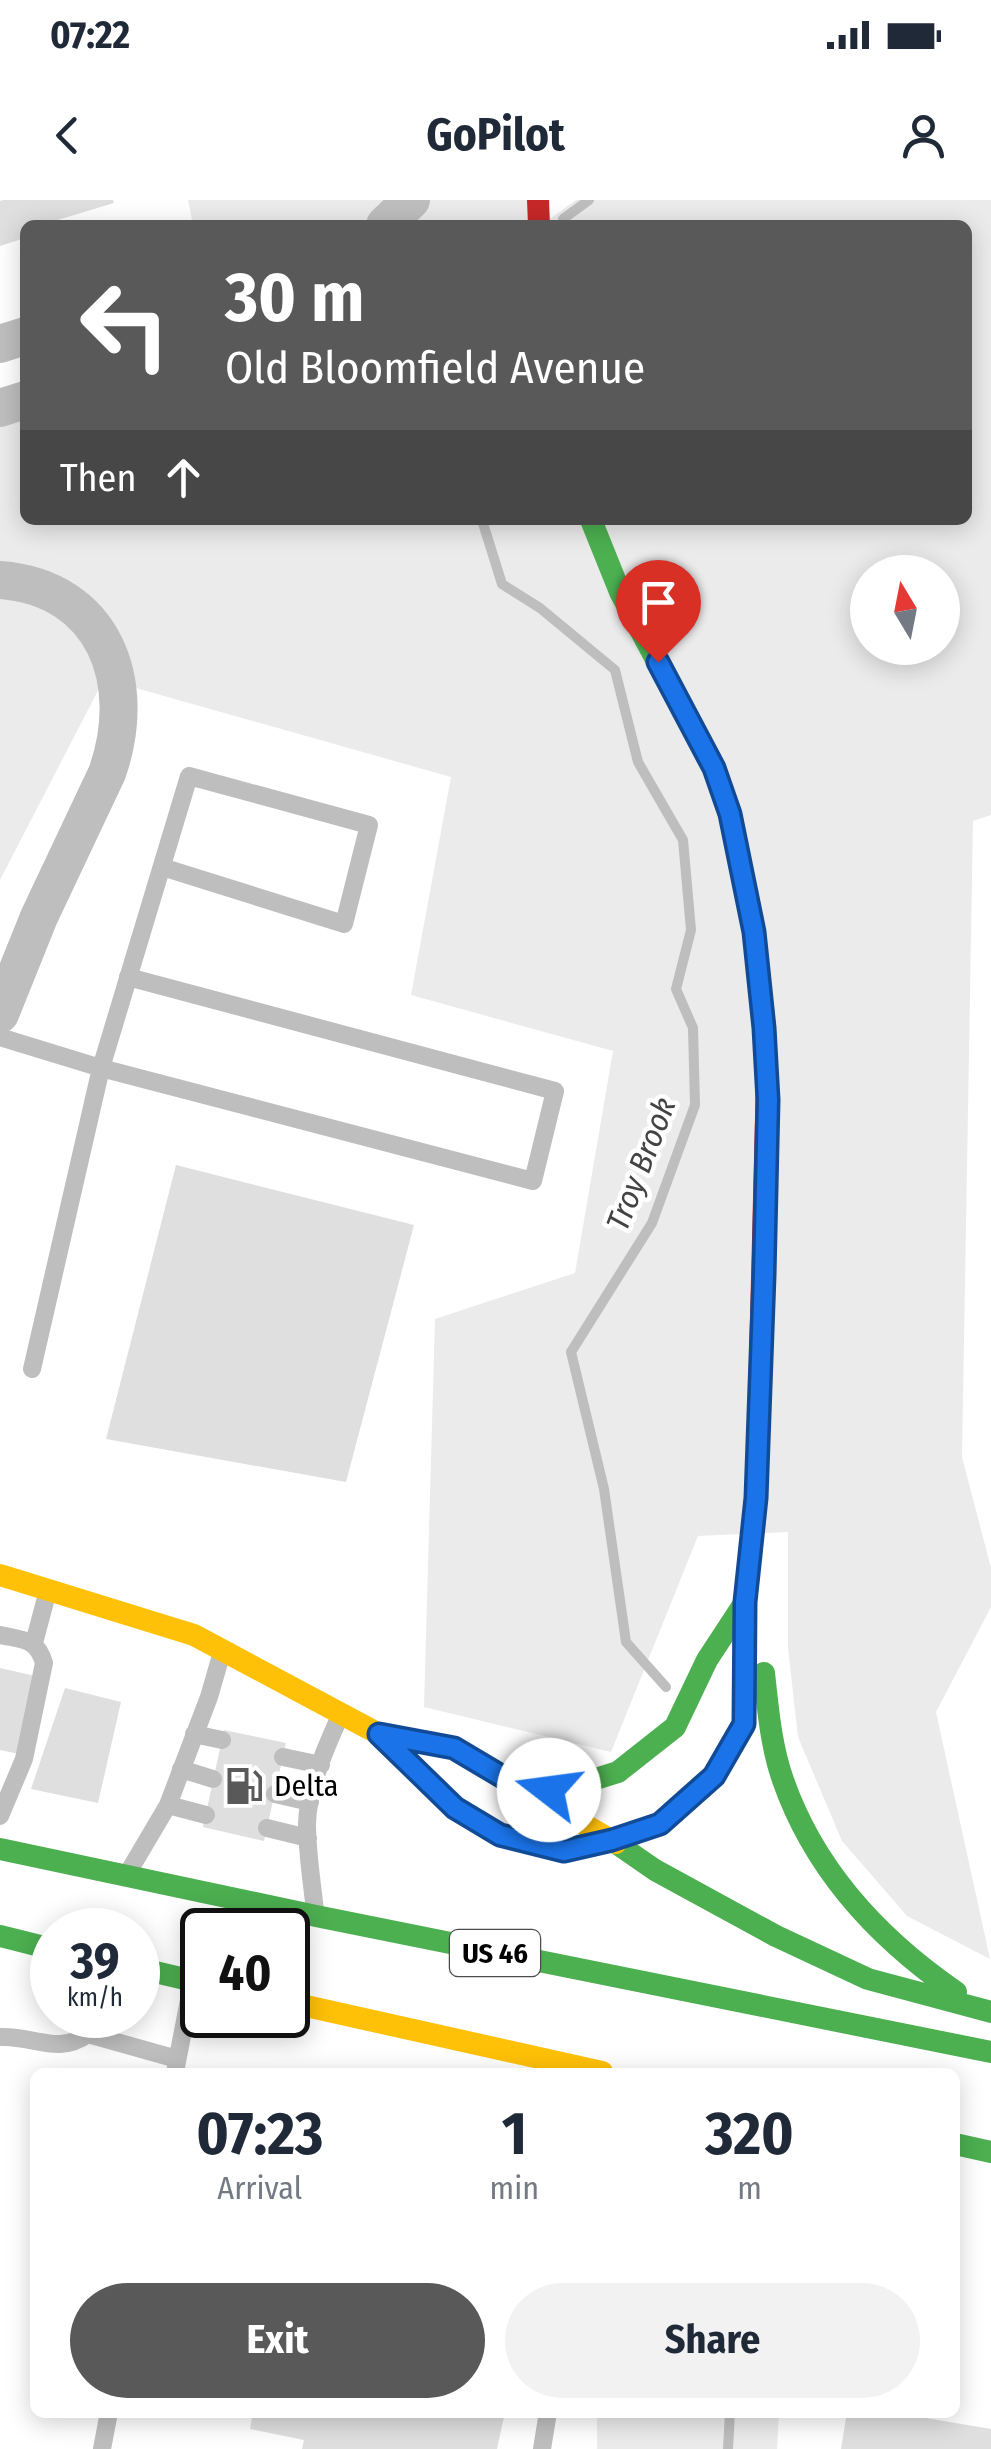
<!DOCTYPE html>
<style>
body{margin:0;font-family:"Fira Sans Condensed",sans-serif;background:#f2f2f3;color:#1f2937;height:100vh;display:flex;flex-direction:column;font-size:38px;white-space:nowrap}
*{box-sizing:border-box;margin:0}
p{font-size:32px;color:#747a83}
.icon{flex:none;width:55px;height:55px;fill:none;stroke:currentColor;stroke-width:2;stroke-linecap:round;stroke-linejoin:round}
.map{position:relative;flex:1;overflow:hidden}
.sheet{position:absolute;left:30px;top:1868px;width:930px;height:350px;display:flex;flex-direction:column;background:#fff;border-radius:15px;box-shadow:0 5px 25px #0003}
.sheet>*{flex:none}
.guide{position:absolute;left:20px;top:20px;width:952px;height:305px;border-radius:15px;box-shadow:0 5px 25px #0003;background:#595959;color:#fff;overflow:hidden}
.needle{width:65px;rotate:350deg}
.fabs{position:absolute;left:850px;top:355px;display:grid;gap:20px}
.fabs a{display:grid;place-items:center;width:110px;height:110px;border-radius:50%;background:#fff;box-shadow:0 5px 25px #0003;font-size:50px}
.speed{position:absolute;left:30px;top:1708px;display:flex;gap:20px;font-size:50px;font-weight:700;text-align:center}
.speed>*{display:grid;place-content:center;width:130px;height:130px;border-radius:50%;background:#fff;box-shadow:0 5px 25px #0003;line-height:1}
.speed small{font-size:25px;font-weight:400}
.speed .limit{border:5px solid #111;border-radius:15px;background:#fff;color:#111}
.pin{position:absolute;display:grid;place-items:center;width:85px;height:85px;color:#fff;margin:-102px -42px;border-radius:50% 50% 50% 0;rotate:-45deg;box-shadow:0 0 10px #0007}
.pin .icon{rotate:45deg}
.me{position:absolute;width:110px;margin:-55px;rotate:285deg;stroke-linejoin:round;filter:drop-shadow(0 0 8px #0008)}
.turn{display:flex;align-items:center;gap:35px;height:210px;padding:0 40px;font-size:45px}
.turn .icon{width:130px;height:130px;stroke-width:2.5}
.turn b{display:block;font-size:70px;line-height:85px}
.then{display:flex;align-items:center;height:95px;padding:0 40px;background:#0003;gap:20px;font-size:38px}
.eta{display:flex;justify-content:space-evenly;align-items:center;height:170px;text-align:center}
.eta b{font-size:60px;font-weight:700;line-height:70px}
.primary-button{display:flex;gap:20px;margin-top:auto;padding:20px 40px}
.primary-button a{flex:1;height:115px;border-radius:60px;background:#595959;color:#fff;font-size:40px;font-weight:700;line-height:115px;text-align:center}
.primary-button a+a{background:#f2f2f3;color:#1f2937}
.status{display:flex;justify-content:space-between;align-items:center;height:70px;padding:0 50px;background:#fff;direction:ltr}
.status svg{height:28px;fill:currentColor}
header{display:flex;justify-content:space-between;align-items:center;height:130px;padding:0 40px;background:#fff;font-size:45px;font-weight:700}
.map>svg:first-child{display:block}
.green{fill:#ebebeb;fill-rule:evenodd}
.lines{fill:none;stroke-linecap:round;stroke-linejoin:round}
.stream{stroke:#bebebe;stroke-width:10}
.building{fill:#dfdfdf}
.lane{stroke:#bebebe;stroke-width:18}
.street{stroke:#bebebe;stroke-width:38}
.fast{stroke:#4caf50;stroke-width:22}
.slow{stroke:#ffc107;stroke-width:22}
.jam{stroke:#c62828;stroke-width:22}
.route-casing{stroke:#114b97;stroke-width:25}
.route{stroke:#1a73e8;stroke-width:18}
.labels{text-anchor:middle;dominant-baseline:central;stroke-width:9;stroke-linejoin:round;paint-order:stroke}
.shield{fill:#fff;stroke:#4c4c4c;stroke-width:2.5}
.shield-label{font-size:28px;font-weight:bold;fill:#000}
.poi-label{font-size:30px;fill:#000;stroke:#fff;text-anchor:start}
.water-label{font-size:32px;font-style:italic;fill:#434343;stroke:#fff}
</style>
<div class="status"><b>07:22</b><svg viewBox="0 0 49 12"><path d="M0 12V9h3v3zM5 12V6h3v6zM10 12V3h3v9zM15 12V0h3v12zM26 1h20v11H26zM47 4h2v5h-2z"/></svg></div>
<header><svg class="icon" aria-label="back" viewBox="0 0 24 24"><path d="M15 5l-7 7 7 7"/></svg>GoPilot<svg class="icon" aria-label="person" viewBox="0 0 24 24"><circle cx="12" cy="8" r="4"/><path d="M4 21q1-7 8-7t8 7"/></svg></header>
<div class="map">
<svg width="991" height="2249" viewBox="0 0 991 2249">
<rect width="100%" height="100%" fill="#fff"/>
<path class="green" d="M 188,0 L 550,0 L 547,21 L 576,0 L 991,0 L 991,615 L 973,621 L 962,1257 L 991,1368 L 991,1407 L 936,1512 L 990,1759 L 907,1716 L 842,1641 L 798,1537 L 788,1448 L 788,1332 L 698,1336 L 611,1552 L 424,1507 L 435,1119 L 575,1073 L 613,851 L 411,795 L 451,577 L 104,479 L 0,680 L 0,201 L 25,194 L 25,320 L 968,320 L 968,25 L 193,25 ZM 868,372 L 942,372 L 942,448 L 868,448 Z
M 597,2213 L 779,2213 L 777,2249 L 597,2249 Z"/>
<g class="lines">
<path class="stream" d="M 563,19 L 589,0
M 482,320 L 502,384 L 540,408 L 615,470 L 638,562 L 683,640 L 691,730 L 676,789 L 693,828 L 695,905 L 652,1023 L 571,1152 L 604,1289 L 626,1442 L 666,1487
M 728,2249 L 730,2212"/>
</g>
<path class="building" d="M 3,0 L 113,0 L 114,3 L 41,25 L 25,25 L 25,38 L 0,46 L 0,1 Z
M 176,965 L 414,1025 L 346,1282 L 106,1239 Z
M 0,1468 L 35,1476 L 19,1554 L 0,1550 Z
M 65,1488 L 121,1502 L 98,1603 L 31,1589 Z
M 224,1530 L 286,1543 L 264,1641 L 203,1627 Z
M 253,2212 L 505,2212 L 497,2249 L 302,2249 L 304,2240 L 250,2229 Z
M 847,2212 L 908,2212 L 908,2215 L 991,2229 L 991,2249 L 841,2249 Z"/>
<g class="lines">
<path class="lane" d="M 0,837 L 101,868 L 189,576 L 369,625 L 344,724 L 162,667
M 32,1169 L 101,868 L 533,981 L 555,891 L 128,777
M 0,1435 C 23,1440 37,1438 44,1463 L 24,1559 L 0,1616
M 34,1443 L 47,1394
M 194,1534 L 222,1540
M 283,1557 L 321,1565
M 181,1569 L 213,1579
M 275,1594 L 310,1602
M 168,1605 L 206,1615
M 267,1628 L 308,1638
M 129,1671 L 168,1605 L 209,1497 L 222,1452
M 315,1711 C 312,1682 307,1653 307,1624 C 308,1587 325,1550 339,1518
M 88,1834 L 177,1859
M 0,1837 C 34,1835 57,1856 88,1834 L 92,1815
M 175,1872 L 192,1785
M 102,2249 L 109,2212
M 542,2249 L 548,2212"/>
<path class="street" d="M 385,25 L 411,0
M 0,144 L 25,136
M 0,208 L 25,200
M 0,380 C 105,388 139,483 107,573 L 39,717 L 0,814"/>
<path class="fast" d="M 591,320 L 620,392 L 714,568 L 730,614 L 754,732 L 765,828 L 767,877
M 764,1473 C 768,1509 771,1546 783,1580 C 814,1669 879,1739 956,1792
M 379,1534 L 455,1608 L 500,1635 L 563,1651 L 612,1640 L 660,1624 L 714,1576 L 744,1525 L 745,1402 L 757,1280
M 528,1592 L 570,1587 L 618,1572 L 675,1527 L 707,1460 L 745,1402
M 616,1643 L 655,1670 L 776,1736 L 868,1779 L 991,1812
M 0,1649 L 316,1716 L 991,1852
M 0,1736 L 52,1749
M 138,1768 L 202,1783
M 955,1944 L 991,1952"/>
<path class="slow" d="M 0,1375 L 194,1435 L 379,1534 L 454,1548 L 616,1643
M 288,1802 L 602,1872"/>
<path class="jam" d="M 538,0 L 539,25
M 757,1280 L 767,877"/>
</g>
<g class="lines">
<g class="route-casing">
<path id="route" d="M 549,1590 L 528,1592 L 454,1548 L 379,1534 L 455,1608 L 500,1635 L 564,1651 L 612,1640 L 660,1624 L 714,1576 L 744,1524 L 745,1402 L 756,1298 L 764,1075 L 768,900 L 764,828 L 754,732 L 730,614 L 714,568 L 658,462"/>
</g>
<use href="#route" class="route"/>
</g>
<defs>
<g id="fuel-bare" transform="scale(3)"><path d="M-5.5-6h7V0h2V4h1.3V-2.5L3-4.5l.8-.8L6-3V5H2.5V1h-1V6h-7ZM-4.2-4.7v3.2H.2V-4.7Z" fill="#595959" stroke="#fff" stroke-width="2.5" paint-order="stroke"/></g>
</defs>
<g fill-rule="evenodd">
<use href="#fuel-bare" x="244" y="1586"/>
</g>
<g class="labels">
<rect class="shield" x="450" y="1730" width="90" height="46" rx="8"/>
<g class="shield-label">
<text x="495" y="1753">US 46</text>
</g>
<g class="poi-label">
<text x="274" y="1586">Delta</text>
</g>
<g class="water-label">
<text transform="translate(641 964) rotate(-69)">Troy Brook</text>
</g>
</g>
</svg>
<div class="fabs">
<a><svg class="needle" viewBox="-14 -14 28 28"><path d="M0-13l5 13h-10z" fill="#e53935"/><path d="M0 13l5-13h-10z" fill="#747a83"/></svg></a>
</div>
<div class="speed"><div>39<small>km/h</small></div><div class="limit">40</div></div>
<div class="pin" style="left:658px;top:462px;background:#d93025"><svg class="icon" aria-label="arrive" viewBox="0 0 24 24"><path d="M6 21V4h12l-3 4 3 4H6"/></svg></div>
<svg class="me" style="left:549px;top:1590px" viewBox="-20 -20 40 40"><circle r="19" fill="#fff"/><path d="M0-13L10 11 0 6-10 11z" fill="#1a73e8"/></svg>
<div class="guide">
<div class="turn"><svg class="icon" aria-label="left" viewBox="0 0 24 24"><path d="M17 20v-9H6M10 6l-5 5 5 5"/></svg><div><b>30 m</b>Old Bloomfield Avenue</div></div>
<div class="then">Then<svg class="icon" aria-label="ahead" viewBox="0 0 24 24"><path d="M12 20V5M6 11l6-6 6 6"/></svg></div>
</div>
<section class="sheet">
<div class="eta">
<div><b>07:23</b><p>Arrival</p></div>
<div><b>1</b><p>min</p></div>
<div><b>320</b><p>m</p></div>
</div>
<div class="primary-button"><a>Exit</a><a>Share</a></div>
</section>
</div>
